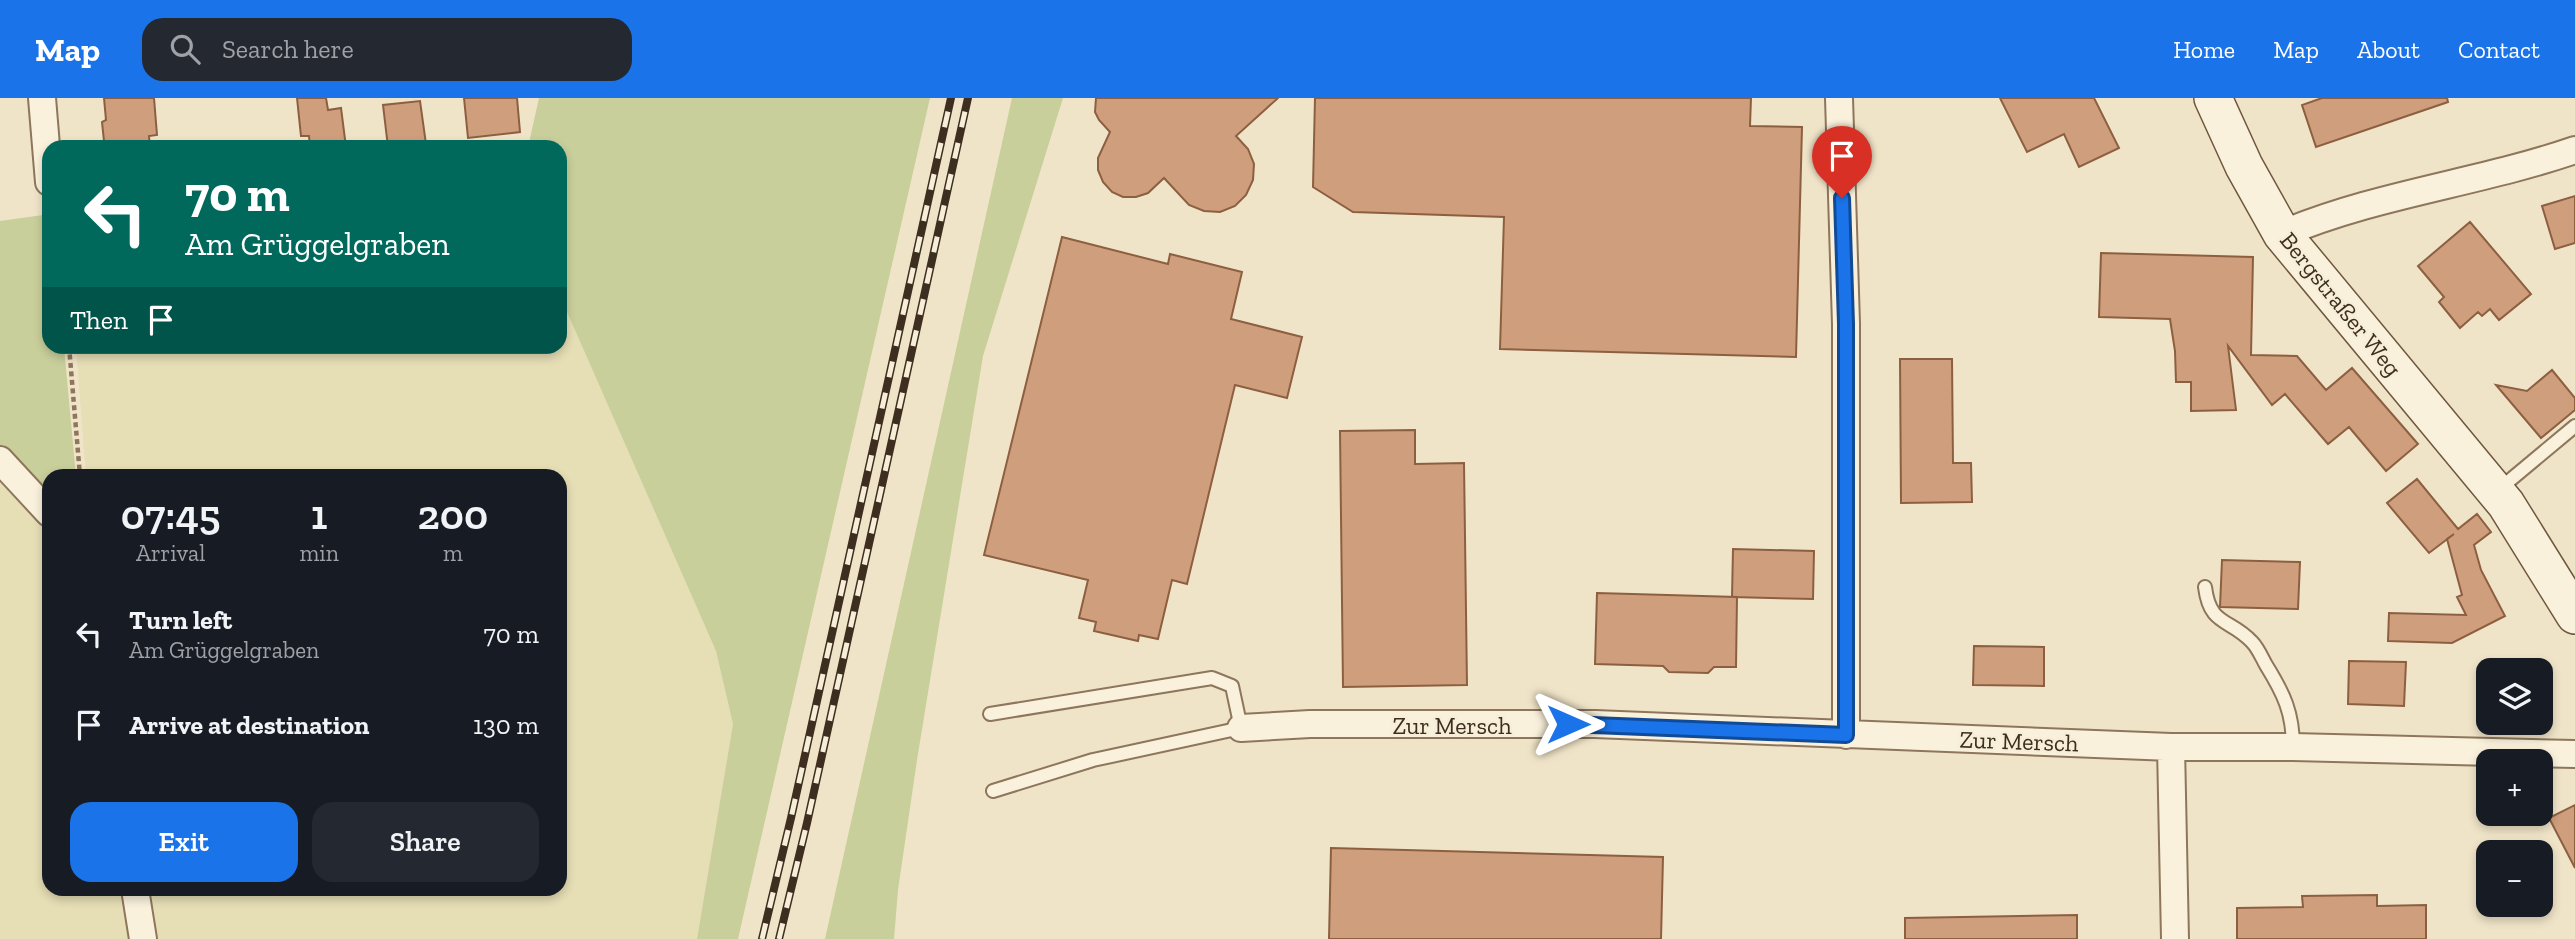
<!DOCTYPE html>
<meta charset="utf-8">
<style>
body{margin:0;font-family:"Zilla Slab",serif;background:#242831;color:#f1f3f6;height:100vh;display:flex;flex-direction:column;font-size:26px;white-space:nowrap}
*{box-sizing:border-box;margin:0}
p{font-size:23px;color:#9ea1a6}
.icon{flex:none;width:38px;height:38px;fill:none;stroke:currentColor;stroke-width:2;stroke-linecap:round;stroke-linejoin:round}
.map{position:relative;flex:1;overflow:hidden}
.details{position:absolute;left:42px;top:371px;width:525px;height:427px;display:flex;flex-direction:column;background:#171b24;border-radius:21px;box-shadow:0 4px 10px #0003}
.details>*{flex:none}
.banner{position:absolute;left:42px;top:42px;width:525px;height:214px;border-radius:21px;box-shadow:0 4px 10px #0003;background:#00695c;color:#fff;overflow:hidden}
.buttons{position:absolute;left:2476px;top:560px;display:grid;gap:14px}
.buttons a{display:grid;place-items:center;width:77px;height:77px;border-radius:14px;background:#171b24;box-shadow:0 4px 10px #0003;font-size:35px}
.pin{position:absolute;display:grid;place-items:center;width:60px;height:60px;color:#fff;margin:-72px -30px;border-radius:50% 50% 50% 0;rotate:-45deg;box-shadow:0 0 7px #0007}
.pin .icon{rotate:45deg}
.me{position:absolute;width:77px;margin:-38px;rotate:90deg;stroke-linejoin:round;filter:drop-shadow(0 0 5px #0008)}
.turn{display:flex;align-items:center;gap:24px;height:147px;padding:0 28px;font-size:32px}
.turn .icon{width:91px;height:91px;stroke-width:2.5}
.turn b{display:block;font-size:49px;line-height:60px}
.then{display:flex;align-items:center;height:66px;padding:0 28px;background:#0003;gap:14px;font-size:26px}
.eta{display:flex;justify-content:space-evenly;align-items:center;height:119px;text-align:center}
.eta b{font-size:42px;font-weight:600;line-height:49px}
.button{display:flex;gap:14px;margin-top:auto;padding:14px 28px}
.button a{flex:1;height:80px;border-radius:21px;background:#1a73e8;color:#fff;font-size:28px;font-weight:600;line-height:80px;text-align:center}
.button a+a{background:#242831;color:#f1f3f6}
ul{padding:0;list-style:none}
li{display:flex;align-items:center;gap:21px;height:91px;padding:0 28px}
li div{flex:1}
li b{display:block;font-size:26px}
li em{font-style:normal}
header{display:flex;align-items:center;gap:42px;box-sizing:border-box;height:98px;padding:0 35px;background:#1a73e8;color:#fff}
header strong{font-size:33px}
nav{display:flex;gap:38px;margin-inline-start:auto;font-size:24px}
.search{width:490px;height:63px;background:#242831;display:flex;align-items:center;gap:18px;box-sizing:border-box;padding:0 24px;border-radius:21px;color:#9ea1a6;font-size:26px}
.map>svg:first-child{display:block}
.farmland{fill:#e6deb5}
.green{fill:#c9cf9b}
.building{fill:#cf9f7d;stroke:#8d5f41;stroke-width:2}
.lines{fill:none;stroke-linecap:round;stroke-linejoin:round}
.lane-casing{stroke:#8d765c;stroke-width:16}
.street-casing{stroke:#8d765c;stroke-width:30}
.secondary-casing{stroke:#6f573f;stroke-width:40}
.path{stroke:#8d765c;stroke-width:4.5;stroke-dasharray:5 3.5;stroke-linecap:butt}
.lane{stroke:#faf1dc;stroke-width:12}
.street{stroke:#faf1dc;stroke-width:26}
.secondary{stroke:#faf1dc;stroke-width:37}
.rail-casing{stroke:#3d2e20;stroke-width:8}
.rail{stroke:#f7eed8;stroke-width:5;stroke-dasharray:16;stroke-linecap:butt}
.route-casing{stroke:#114b97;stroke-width:18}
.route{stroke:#1a73e8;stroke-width:12}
.labels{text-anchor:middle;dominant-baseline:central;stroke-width:5;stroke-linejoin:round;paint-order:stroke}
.street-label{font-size:24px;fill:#3d2e20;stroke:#f7eed8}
</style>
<header>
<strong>Map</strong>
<div class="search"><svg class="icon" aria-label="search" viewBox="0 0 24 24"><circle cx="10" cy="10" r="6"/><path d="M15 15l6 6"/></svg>Search here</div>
<nav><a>Home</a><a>Map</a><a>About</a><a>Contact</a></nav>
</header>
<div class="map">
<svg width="2575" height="841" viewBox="0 0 2575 841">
<rect width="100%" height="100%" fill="#f0e4c8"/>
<path class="farmland" d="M 560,198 L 716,553 L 733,626 L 697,841 L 156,841 L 148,791 L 560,791 L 560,378 L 86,378 L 76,249 L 560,248 Z
M 0,378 L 49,438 L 49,791 L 127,791 L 135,841 L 0,841 Z"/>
<path class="green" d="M 539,0 L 930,0 L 738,841 L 697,841 L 733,626 L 716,553 L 560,198 L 560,49 L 528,49 Z
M 1012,0 L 1063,0 L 983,258 L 917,662 L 898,792 L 894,841 L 825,841 Z
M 43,117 L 49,123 L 49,248 L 64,249 L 76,378 L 49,378 L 49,408 L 0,355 L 0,123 Z"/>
<path class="building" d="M 104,0 L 154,0 L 157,37 L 149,38 L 150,49 L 109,49 L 109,43 L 104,43 L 102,24 L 106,22 Z
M 297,0 L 326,0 L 328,12 L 341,10 L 346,49 L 310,49 L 309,38 L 301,38 Z
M 464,0 L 517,0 L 520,34 L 468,40 Z
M 1096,0 L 1278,0 L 1236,38 L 1248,51 L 1254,66 L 1253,82 L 1246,97 L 1235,108 L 1220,114 L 1204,113 L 1189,107 L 1164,80 L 1148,95 L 1136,99 L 1123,99 L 1112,94 L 1103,84 L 1098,72 L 1098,60 L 1110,34 L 1099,22 L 1095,14 Z
M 1315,0 L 1751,0 L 1750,28 L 1802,29 L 1796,259 L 1500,251 L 1504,119 L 1353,114 L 1313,89 Z
M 2000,0 L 2094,0 L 2119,50 L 2079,69 L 2064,36 L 2027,54 Z
M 2322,0 L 2447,0 L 2448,4 L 2316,49 L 2302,7 Z
M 420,3 L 426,46 L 388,49 L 383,7 Z
M 2575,98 L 2575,145 L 2555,151 L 2542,108 Z
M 2470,124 L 2531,196 L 2499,222 L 2490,211 L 2482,218 L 2478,214 L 2460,230 L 2439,204 L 2444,199 L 2418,168 Z
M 1062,139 L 1168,166 L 1170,156 L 1242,174 L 1231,221 L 1302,239 L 1287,300 L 1235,287 L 1187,486 L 1172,482 L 1158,541 L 1139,537 L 1138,543 L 1094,533 L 1096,524 L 1079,520 L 1088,482 L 984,457 Z
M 2101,155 L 2253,159 L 2251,257 L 2297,258 L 2326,292 L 2352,270 L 2418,346 L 2386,373 L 2349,329 L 2328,346 L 2285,296 L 2272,307 L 2228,248 L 2236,312 L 2191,313 L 2191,284 L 2176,284 L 2175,253 L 2170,221 L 2099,219 Z
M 1900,261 L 1952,261 L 1953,365 L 1971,365 L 1972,404 L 1901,405 Z
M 2552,272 L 2575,300 L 2575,312 L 2541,340 L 2496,287 L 2527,293 Z
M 1415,332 L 1415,366 L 1464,365 L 1467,587 L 1343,589 L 1340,333 Z
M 2417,381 L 2458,431 L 2477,416 L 2491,434 L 2474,447 L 2481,472 L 2505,518 L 2452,545 L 2388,543 L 2389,515 L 2466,517 L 2457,499 L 2462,497 L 2447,441 L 2454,436 L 2429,455 L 2387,405 Z
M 1733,451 L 1814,453 L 1813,501 L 1732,499 Z
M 2222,462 L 2300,464 L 2298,511 L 2220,509 Z
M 1597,495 L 1737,499 L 1736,569 L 1714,569 L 1708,575 L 1669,574 L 1663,568 L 1595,566 Z
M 1974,548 L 2044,549 L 2044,588 L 1973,587 Z
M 2349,563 L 2406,564 L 2404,608 L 2348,606 Z
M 2575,707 L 2575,770 L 2549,720 Z
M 1331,750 L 1663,759 L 1661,841 L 1329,841 Z
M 2377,797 L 2377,808 L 2426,807 L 2426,841 L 2237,841 L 2237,810 L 2303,809 L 2302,798 Z
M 2077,817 L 2077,841 L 1905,841 L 1905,820 Z"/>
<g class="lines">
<g class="lane-casing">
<path id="lane" d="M 2497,393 L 2575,328
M 2205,489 C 2210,529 2230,520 2252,544 C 2258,550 2262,560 2266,567 C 2284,596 2293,615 2293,649
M 990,616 L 1212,580 L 1232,588 L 1241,630 L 1093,662 L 993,693"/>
</g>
<g class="street-casing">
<path id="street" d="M 42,0 L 49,84
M 1839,0 L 1846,226 L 1846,637
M 2282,136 C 2376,96 2479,85 2575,52
M 0,362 L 49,415
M 1241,630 L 1310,626 L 1595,626 L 2171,649 L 2293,649 L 2575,656
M 2171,649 L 2175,841
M 135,791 L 143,841"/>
</g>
<g class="secondary-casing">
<path id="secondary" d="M 2213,0 L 2244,68 L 2282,136 L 2506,406 L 2575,517"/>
</g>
<path class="path" d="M 69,248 L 80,378"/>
<use href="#lane" class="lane"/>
<use href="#street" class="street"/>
<use href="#secondary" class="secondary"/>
<g class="rail-casing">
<path id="rail" d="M 762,841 L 791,720 L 951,0
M 779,841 L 807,725 L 968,0"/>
</g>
<use href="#rail" class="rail"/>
</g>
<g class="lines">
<g class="route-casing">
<path id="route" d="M 1568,626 L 1846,637 L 1846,226 L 1842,100"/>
</g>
<use href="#route" class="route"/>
</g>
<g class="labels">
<g class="street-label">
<text transform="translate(2341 206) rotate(51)">Bergstraßer Weg</text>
<text x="1452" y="627">Zur Mersch</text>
<text transform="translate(2019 643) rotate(2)">Zur Mersch</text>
</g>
</g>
</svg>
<div class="buttons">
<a><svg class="icon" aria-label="layers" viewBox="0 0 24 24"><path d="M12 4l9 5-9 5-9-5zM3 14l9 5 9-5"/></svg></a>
<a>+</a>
<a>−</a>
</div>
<div class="pin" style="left:1842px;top:100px;background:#d93025"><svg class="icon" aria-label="arrive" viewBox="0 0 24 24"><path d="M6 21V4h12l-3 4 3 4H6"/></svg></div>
<svg class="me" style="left:1568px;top:626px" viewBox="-20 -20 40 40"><path d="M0-17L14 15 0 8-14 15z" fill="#1a73e8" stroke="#fff" stroke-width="4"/></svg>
<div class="banner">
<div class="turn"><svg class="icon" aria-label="left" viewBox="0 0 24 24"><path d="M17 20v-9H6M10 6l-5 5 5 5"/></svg><div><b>70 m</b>Am Grüggelgraben</div></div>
<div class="then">Then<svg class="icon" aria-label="arrive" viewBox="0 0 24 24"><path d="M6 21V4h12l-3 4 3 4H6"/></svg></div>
</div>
<section class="details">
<div class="eta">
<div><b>07:45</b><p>Arrival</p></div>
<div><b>1</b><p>min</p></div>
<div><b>200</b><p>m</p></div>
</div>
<ul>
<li><svg class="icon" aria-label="left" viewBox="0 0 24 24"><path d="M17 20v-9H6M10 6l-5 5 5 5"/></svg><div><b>Turn left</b><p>Am Grüggelgraben</p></div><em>70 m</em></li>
<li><svg class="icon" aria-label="arrive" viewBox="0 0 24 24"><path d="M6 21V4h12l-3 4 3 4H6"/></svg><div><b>Arrive at destination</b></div><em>130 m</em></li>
</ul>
<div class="button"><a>Exit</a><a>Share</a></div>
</section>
</div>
